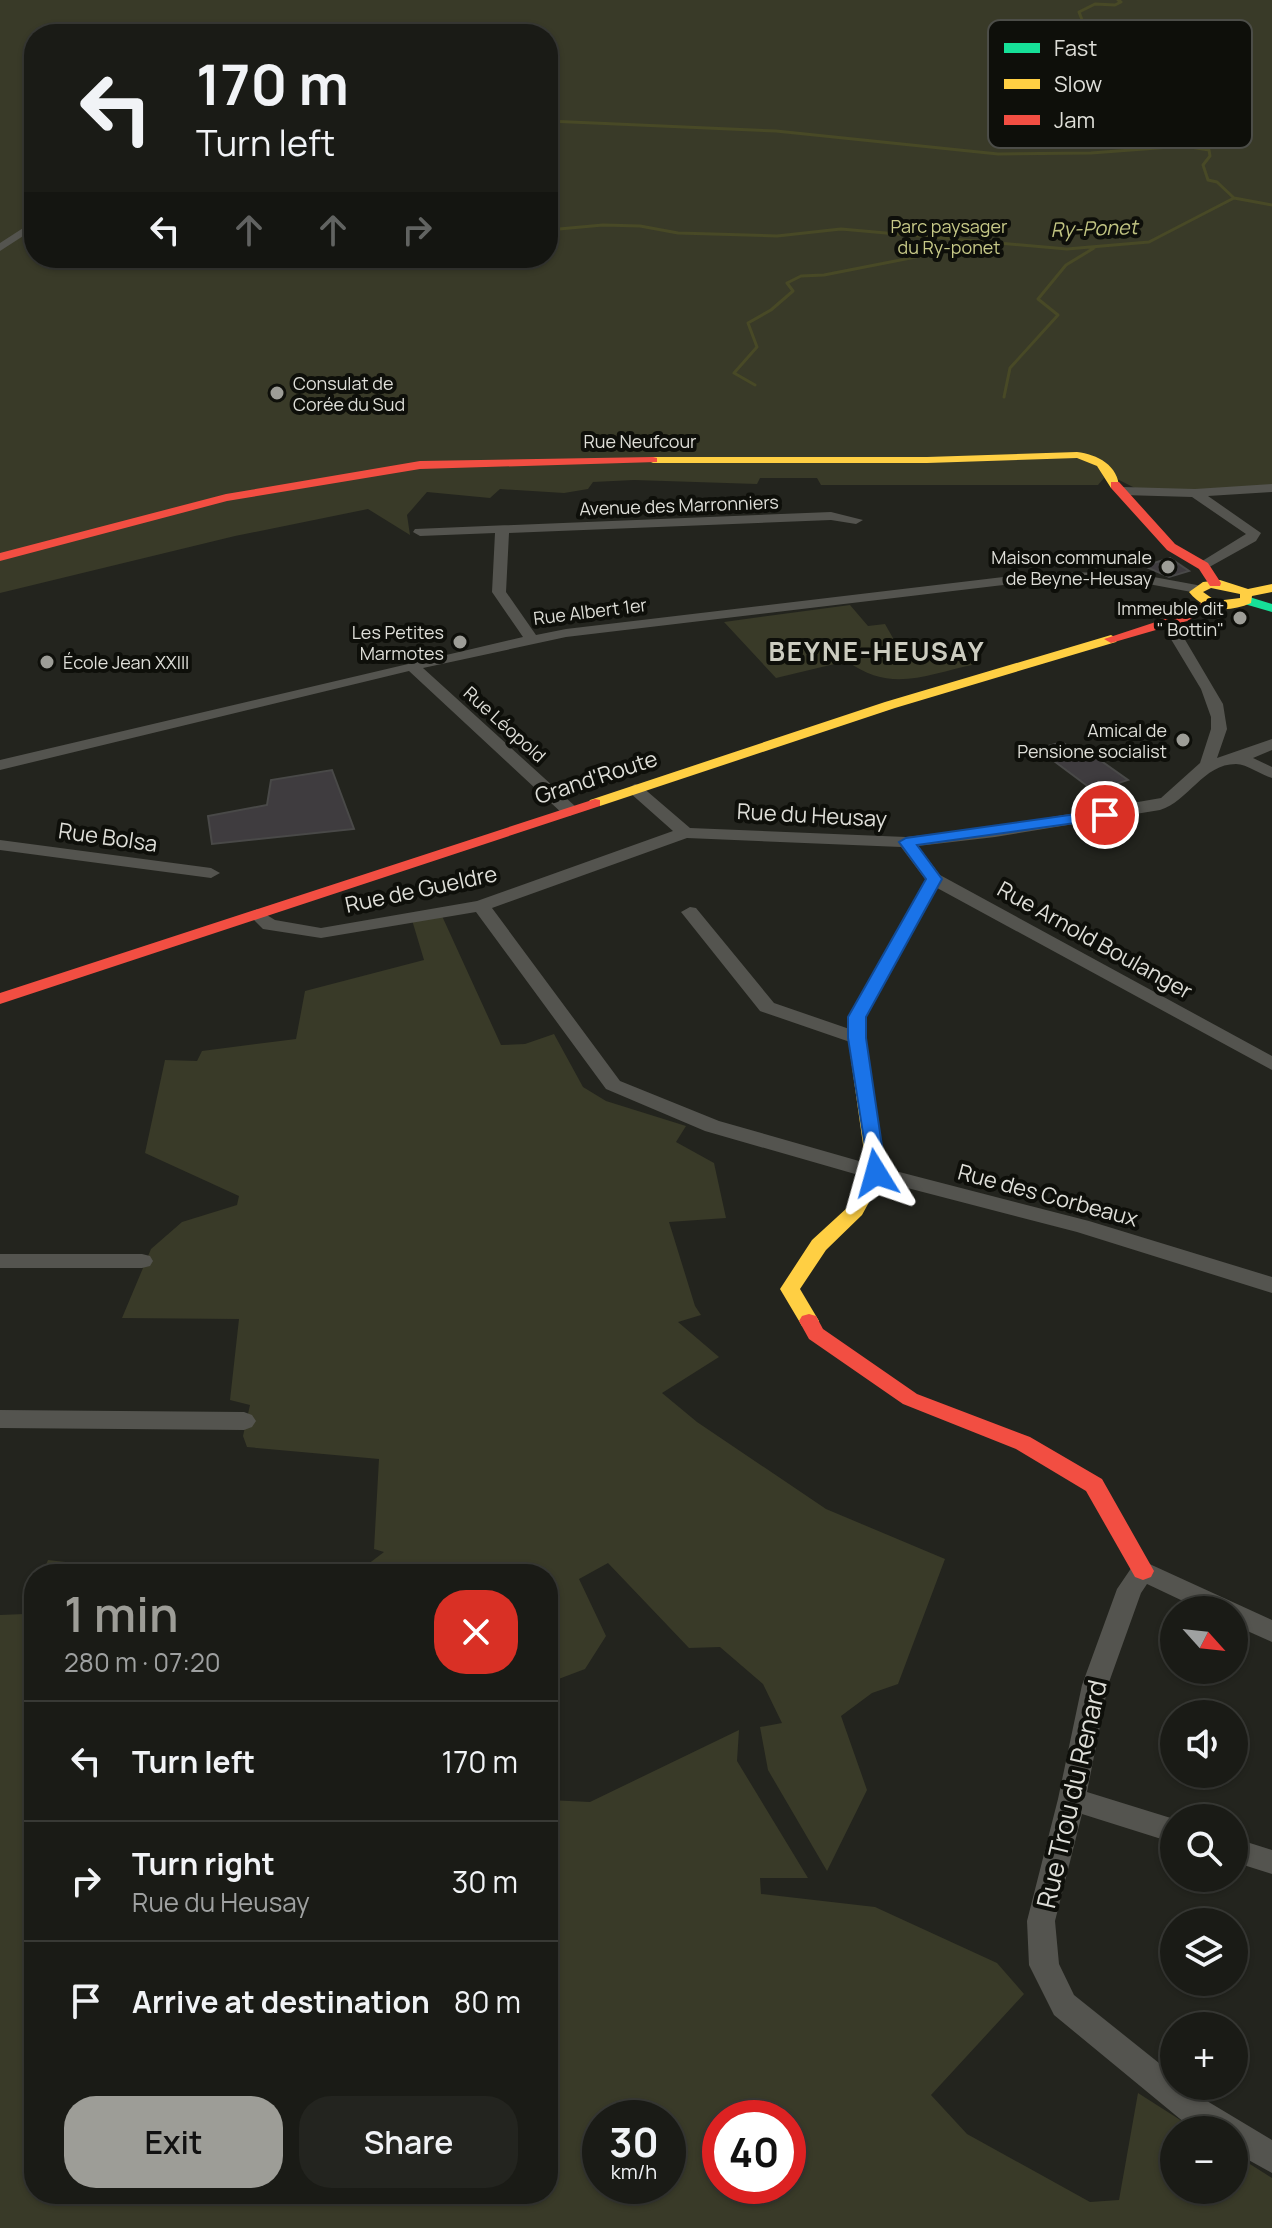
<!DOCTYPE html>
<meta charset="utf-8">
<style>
body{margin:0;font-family:Manrope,sans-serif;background:#23241f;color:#f1f3f6;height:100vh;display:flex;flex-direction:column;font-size:30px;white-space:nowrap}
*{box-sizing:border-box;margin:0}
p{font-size:26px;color:#9fa1a1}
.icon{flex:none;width:44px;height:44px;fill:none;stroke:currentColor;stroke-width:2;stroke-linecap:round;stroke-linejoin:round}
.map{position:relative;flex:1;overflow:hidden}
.side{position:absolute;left:24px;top:1564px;width:534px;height:640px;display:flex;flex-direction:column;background:#1a1b16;border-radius:32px;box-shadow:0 2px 6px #0004,0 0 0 2px #383935}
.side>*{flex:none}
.hud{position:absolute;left:24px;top:24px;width:534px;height:244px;border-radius:32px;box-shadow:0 2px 6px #0004,0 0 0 2px #383935;background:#1a1b16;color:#f1f3f6;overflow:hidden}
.needle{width:52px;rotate:117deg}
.controls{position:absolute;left:1160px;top:1596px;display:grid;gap:16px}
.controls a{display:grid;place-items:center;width:88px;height:88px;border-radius:50%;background:#1a1b16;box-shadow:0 2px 6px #0004,0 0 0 2px #383935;font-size:40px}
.speed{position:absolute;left:582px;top:2100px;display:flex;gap:16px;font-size:40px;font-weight:700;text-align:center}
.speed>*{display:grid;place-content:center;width:104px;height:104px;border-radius:50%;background:#1a1b16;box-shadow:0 2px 6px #0004,0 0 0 2px #383935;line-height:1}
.speed small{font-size:20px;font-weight:400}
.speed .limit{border:12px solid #d22;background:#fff;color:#111}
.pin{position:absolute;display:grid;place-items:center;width:68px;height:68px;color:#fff;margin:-34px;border:4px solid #fff;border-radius:50%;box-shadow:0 2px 8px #0007}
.me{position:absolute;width:88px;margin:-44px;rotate:352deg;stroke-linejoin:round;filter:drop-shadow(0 0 6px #0008)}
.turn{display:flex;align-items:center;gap:28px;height:168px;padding:0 40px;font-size:36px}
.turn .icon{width:104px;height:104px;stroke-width:2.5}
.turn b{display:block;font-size:56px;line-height:68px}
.lanes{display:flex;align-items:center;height:76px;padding:0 40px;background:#0003;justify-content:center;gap:40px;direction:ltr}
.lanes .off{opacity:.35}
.round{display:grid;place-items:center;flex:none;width:84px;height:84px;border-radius:32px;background:#23241f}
.head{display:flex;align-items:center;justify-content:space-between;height:136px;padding:0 40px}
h1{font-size:48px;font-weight:600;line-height:60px;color:#9d9d97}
.button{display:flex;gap:16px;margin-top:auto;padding:16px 40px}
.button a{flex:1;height:92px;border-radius:32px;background:#9d9d97;color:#111;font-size:32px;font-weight:600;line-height:92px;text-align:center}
.button a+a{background:#23241f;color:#f1f3f6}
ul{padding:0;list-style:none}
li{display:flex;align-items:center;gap:24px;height:120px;padding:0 40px;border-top:2px solid #383935}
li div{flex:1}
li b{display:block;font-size:30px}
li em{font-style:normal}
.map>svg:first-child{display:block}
.green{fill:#393a28;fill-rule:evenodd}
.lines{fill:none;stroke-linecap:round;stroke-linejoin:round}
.stream{stroke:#484926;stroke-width:3}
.building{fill:#3f3c3f;stroke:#494948;stroke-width:2}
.street{fill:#54544f;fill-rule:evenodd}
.fast{fill:#16e098;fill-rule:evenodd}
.slow{fill:#ffcf43;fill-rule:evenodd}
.jam{fill:#f24e42;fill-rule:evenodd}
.route{fill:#1a73e8;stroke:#114b97;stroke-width:2}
.poi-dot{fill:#9d9d97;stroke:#0e0f0a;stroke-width:3}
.labels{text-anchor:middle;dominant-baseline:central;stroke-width:8;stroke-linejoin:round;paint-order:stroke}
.far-park-label{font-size:18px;fill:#c6c887;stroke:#0e0f0a}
.far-poi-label{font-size:18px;fill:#deded8;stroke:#0e0f0a;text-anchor:end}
.far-street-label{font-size:18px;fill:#deded8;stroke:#0e0f0a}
.far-water-label{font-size:20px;font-style:italic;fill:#c1c482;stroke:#0e0f0a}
.street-label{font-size:22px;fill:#deded8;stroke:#0e0f0a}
.far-district-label{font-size:26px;font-weight:bold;letter-spacing:2px;fill:#ccccc0;stroke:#0e0f0a}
.near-street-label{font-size:26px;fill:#deded8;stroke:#0e0f0a}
.key{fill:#0e0f0a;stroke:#4c4d48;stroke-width:2}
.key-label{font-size:22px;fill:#deded8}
</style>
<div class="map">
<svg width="1272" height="2228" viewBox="0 0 1272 2228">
<rect width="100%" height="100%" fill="#23241e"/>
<path class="green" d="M 0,0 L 1272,0 L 1272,485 L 1199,490 L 1135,488 L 1101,471 L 1104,478 L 1098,485 L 821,485 L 817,478 L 760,478 L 757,484 L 634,480 L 593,482 L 588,489 L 564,493 L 500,489 L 490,498 L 427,492 L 407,515 L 410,535 L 368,509 L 235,536 L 0,593 ZM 34,34 L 548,34 L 548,258 L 34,258 Z
M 850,605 L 868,626 L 885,624 L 902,654 L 954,652 L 977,664 C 926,674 892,694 847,661 L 776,678 L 724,622 Z
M 442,916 L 501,1045 L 525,1044 L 554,1034 L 583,1087 L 606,1101 L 686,1126 L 676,1142 L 714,1163 L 726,1218 L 669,1222 L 695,1306 L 701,1315 L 678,1322 L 719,1357 L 662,1393 L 697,1422 L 826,1509 L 945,1559 L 898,1684 L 872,1693 L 841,1716 L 867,1790 L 827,1871 L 768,1770 L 760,1727 L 782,1723 L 763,1684 L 720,1647 L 689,1648 L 608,1563 L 579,1579 L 606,1636 L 585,1669 L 548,1683 L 548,1574 L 355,1574 L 384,1552 L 374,1549 L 379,1459 L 247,1447 L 243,1436 L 250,1405 L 230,1400 L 239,1319 L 122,1318 L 151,1249 L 182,1222 L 237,1205 L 239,1196 L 145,1153 L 165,1060 L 197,1061 L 202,1051 L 296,1039 L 305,991 L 424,960 L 412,920 Z
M 48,1560 L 171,1574 L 42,1574 Z
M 34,1592 L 34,2194 L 548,2194 L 548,1800 L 590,1802 L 739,1730 L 737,1761 L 808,1878 L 760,1878 L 761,1894 L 875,1907 L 997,1963 L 1024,1994 L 931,2095 L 967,2134 L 1090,2202 L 1119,2200 L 1138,2093 L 1196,2130 L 1174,2130 L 1174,2190 L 1234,2190 L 1234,2154 L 1272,2178 L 1272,2228 L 0,2228 L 0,1615 L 25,1614 ZM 600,2118 L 668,2118 L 668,2186 L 600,2186 ZM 720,2118 L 788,2118 L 788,2186 L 720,2186 Z"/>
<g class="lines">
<path class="stream" d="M 1118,0 L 1121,2 L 1115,5 L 1095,4 L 1079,12 L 1086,30 L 1110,36 L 1107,51 L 1126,59 L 1095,61 L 1086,72 L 1090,81 L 1110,87 L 1103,90 L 1105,96 L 1126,100 L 1135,120 L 1179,132 L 1184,146 L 1209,150 L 1210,156 L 1203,165 L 1208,180 L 1217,182 L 1234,198
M 548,121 L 776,131 L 998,154 L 1091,153 L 1184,146
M 1234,198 L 1272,205
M 548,230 L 603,225 L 640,226 L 678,233 L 777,236 L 841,229 L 1067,249 L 1149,242 L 1234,198
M 755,385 L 734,373 L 757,347 L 748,323 L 771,310 L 793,291 L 787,283 L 801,276 L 824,275 L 987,243
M 1004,397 L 1010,368 L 1058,315 L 1038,299 L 1066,265 L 1094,248"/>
</g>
<path class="building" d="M 1170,558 L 1189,571 L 1169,577 L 1144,566 Z
M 1062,742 L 1081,755 L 1090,753 L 1128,780 L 1094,791 L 1038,749 Z
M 332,770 L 354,829 L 212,844 L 208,816 L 267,805 L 271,780 Z"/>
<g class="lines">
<path class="street" d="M 34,221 L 34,229 L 0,251 L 0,243 Z
M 1272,484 L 1272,492 L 1208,496 L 1261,533 L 1256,541 L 1204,570 L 1199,569 L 1199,563 L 1246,534 L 1192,497 L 1123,495 L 1116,491 L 1123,487 L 1195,489 Z
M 831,512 L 863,520 L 856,524 L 831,520 L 509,533 L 506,592 L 536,635 L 566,629 L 1045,572 L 1132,573 L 1197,585 L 1204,589 L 1197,593 L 1132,581 L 1045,580 L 566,637 L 423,668 L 576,807 L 578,811 L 570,816 L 564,815 L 409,671 L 0,770 L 0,760 L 523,637 L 492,592 L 495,533 L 420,536 L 413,532 L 415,529 Z
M 1167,617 L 1174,621 L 1223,704 L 1227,729 L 1217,758 L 1272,739 L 1272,750 L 1253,758 L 1272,767 L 1272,778 C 1261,775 1247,764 1236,764 C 1203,764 1189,801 1160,810 L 995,837 L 918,846 L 940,875 L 1272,1056 L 1272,1070 L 928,883 L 901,847 L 687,838 L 492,908 L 620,1081 L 719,1121 L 880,1167 L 1089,1221 L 1272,1277 L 1272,1293 L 1077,1232 L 869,1178 L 705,1131 L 606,1089 L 476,912 L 321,938 L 263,929 L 248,914 L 257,909 L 275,920 L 321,928 L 477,901 L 673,831 L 629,792 L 627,789 L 635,784 L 641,786 L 690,828 L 906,837 L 995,827 L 1161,798 L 1200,763 L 1211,729 L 1211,717 L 1201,689 L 1160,621 Z
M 0,840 L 211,868 L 220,873 L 211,878 L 0,850 Z
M 690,907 L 696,908 L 774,1003 L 864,1034 L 867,1038 L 864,1042 L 850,1042 L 760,1011 L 681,912 Z
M 0,1254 L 142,1254 L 150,1256 L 153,1261 L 150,1266 L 142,1268 L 0,1268 Z
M 0,1410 L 244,1412 L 252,1415 L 256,1421 L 252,1427 L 244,1430 L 0,1428 Z
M 1143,1561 L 1272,1620 L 1272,1642 L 1234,1625 L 1234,1610 L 1202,1610 L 1147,1584 L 1141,1593 L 1108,1685 L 1087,1792 L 1174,1819 L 1174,1843 L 1082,1814 L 1055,1921 L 1059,1964 L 1074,1995 L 1174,2075 L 1174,2086 L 1188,2086 L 1207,2101 L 1272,2140 L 1272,2173 L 1234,2152 L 1234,2130 L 1197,2130 L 1185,2123 L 1054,2015 L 1029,1965 L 1027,1921 L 1058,1799 L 1082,1685 L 1117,1589 L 1134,1564 Z
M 1234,1838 L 1272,1850 L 1272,1874 L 1234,1862 Z"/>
<path class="fast" d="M 1246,596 L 1272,604 L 1272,612 L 1241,603 L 1241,597 Z"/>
<path class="slow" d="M 1077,452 C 1097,454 1119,466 1119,488 L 1111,488 L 1097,466 L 1077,458 L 927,463 L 653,463 L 647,460 L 653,457 L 927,457 Z
M 1220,580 L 1248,589 L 1272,584 L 1272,592 L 1252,596 L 1251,603 C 1228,613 1205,612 1189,592 L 1203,582 ZM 1211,588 L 1240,594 L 1240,598 L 1216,601 L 1203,592 Z
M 1111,635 L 1118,639 L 1116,642 L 895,708 L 600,806 L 590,806 L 588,803 L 590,800 L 885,702 Z
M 934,874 L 942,879 L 866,1017 L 866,1038 L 885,1173 L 862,1215 L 826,1250 L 800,1289 L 819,1321 L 816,1326 L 802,1326 L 780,1289 L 812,1240 L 848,1207 L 867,1173 L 848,1038 L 848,1017 L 926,879 Z"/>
<path class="jam" d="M 653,457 L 657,458 L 657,462 L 420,469 L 227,501 L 0,561 L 0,553 L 226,494 L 420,461 Z
M 1111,482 L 1119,482 L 1175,544 L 1208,563 L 1221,583 L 1220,586 L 1210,586 L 1199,569 L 1167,550 L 1111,488 Z
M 1208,600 L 1215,604 L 1213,607 L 1187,621 L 1111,643 L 1104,639 L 1177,615 Z
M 595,799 L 600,800 L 600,806 L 0,1004 L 0,993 Z
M 809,1314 L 816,1316 L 823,1329 L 917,1394 L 1030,1437 L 1102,1479 L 1154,1571 L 1151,1577 L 1143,1580 L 1135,1577 L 1086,1491 L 1016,1449 L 903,1404 L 809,1339 L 799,1321 L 802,1316 Z"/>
</g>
<path class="route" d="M 1105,810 L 1111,811 L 1111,818 L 917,845 L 942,879 L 866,1017 L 866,1038 L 886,1173 L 876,1179 L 870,1178 L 848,1038 L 848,1017 L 926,879 L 899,842 L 906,838 Z"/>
<g class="poi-dot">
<circle cx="277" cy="393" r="8"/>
<circle cx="1168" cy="567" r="8"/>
<circle cx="1240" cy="618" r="8"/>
<circle cx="460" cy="642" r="8"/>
<circle cx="47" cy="662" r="8"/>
<circle cx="1183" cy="740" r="8"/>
</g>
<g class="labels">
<g class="far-park-label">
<text x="949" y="226">Parc paysager<tspan x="949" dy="21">du Ry-ponet</tspan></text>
</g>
<g class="far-poi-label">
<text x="293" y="383" text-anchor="start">Consulat de<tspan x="293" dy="21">Corée du Sud</tspan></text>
<text x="1152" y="557">Maison communale<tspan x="1152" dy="21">de Beyne-Heusay</tspan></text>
<text x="1224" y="608">Immeuble dit<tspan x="1224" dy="21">" Bottin"</tspan></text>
<text x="444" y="632">Les Petites<tspan x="444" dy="21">Marmotes</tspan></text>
<text x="63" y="662" text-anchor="start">École Jean XXIII</text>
<text x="1167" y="730">Amical de<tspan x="1167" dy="21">Pensione socialist</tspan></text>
</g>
<g class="far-street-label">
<text x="640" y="441">Rue Neufcour</text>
<text transform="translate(679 505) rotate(-2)">Avenue des Marronniers</text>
<text transform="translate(590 611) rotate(-7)">Rue Albert 1er</text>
<text transform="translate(505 724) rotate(42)">Rue Léopold</text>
</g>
<g class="far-water-label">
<text transform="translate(1094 228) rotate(-2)">Ry-Ponet</text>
</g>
<g class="street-label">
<text transform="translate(596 777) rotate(-18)">Grand'Route</text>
<text transform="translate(812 815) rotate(3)">Rue du Heusay</text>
<text transform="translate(108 837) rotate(8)">Rue Bolsa</text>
<text transform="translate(421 889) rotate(-12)">Rue de Gueldre</text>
<text transform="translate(1095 940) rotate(29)">Rue Arnold Boulanger</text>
<text transform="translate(1048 1195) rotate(15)">Rue des Corbeaux</text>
</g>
<g class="far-district-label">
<text x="877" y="651">BEYNE-HEUSAY</text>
</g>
<g class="near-street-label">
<text transform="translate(1071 1794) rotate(-77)">Rue Trou du Renard</text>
</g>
</g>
<rect x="988" y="20" width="264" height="128" rx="12" class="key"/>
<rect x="1004" y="43" width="36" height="10" fill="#16e098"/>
<rect x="1004" y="79" width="36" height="10" fill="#ffcf43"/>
<rect x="1004" y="115" width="36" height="10" fill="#f24e42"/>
<g class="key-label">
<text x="1054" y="56">Fast</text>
<text x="1054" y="92">Slow</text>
<text x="1054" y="128">Jam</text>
</g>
</svg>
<div class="controls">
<a><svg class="needle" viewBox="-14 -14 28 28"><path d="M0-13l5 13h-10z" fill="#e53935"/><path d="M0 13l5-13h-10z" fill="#9fa1a1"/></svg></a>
<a><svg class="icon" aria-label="sound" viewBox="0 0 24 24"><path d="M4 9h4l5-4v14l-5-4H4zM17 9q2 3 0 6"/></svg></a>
<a><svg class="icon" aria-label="search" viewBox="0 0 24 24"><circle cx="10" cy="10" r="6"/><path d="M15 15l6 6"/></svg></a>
<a><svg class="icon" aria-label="layers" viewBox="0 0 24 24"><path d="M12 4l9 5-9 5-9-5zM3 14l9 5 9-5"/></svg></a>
<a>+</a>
<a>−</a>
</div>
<div class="speed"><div>30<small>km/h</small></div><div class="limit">40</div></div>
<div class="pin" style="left:1105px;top:815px;background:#d93025"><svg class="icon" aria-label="arrive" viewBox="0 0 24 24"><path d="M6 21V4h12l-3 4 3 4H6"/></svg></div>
<svg class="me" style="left:876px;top:1173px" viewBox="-20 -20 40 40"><path d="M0-17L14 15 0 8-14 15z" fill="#1a73e8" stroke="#fff" stroke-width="4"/></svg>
<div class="hud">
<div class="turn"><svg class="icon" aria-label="left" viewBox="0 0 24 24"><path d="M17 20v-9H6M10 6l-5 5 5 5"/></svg><div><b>170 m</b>Turn left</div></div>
<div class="lanes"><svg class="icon" aria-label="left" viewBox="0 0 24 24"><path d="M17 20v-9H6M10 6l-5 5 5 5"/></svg><svg class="icon off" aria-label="ahead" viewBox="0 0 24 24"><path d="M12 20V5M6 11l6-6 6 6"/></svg><svg class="icon off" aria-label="ahead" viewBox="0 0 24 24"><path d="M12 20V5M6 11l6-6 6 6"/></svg><svg class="icon off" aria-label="right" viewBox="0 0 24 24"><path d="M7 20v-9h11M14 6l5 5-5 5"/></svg></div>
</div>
<section class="side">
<div class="head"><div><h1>1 min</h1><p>280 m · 07:20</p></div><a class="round" style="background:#d93025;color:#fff"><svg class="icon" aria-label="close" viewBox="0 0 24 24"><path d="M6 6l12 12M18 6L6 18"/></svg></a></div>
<ul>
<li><svg class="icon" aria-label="left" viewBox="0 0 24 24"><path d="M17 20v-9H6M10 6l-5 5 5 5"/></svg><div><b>Turn left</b></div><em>170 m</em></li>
<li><svg class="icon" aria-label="right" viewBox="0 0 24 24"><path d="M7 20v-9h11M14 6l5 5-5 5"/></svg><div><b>Turn right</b><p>Rue du Heusay</p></div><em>30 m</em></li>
<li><svg class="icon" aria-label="arrive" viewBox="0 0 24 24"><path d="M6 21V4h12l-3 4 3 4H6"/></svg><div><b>Arrive at destination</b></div><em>80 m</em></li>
</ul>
<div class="button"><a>Exit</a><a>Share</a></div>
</section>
</div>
